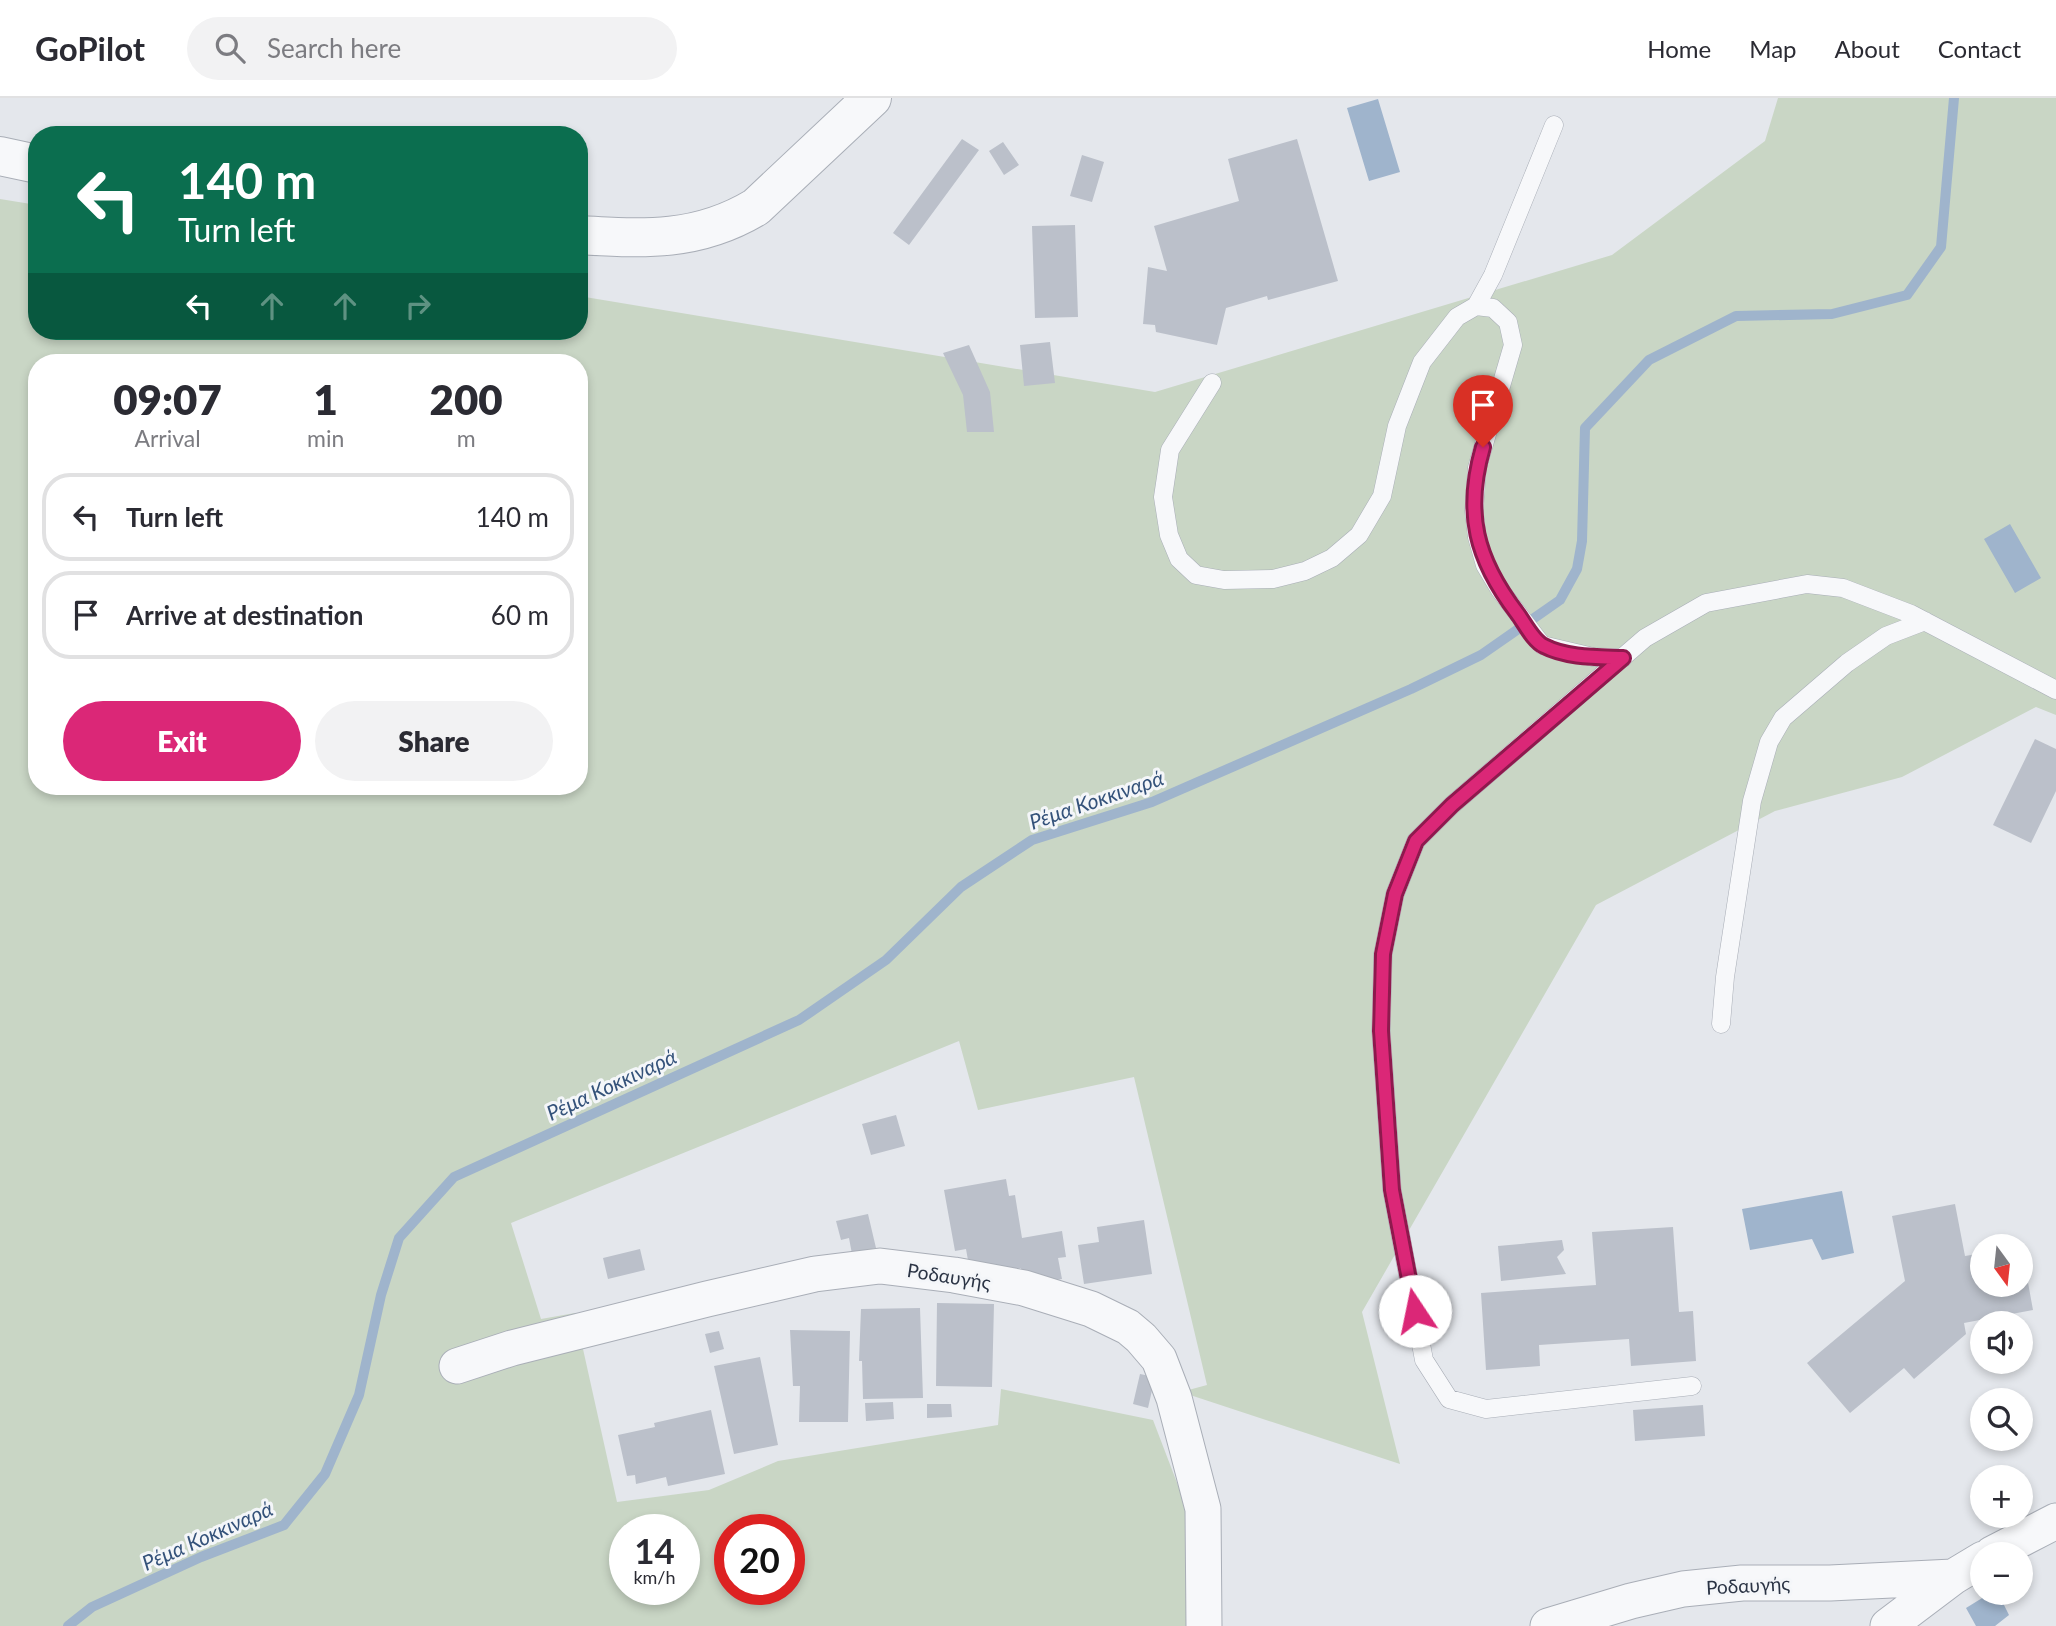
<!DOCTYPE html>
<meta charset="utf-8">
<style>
body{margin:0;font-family:Lato,sans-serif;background:#f2f2f3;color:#2b2b33;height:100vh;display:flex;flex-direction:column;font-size:26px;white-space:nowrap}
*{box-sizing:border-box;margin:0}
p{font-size:23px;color:#7c7c81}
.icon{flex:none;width:38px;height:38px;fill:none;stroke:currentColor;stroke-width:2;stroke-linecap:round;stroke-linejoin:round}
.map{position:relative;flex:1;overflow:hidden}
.details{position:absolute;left:28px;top:256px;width:560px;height:441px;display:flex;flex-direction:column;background:#fff;border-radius:28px;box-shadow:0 4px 10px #0003}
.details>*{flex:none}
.guide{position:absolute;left:28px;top:28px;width:560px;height:214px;border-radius:28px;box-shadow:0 4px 10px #0003;background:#0b6e4f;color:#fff;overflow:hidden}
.needle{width:46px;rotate:165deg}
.controls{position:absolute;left:1970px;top:1136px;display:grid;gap:14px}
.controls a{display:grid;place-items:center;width:63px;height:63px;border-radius:50%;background:#fff;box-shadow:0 4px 10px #0003;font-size:35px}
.speed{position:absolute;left:609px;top:1416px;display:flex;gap:14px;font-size:35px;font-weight:700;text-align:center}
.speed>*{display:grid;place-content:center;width:91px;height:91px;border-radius:50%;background:#fff;box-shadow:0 4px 10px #0003;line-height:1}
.speed small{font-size:18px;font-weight:400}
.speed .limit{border:10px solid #d22;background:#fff;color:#111}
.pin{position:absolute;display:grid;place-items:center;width:60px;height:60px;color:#fff;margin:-72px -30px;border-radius:50% 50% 50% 0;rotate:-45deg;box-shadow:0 0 7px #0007}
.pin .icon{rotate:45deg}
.me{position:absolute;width:77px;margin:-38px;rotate:349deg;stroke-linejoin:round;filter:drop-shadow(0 0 5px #0008)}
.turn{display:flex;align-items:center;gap:24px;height:147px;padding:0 35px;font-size:32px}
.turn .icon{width:91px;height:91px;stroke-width:2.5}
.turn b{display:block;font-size:49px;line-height:60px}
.lanes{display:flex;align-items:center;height:66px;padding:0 35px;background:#0003;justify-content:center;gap:35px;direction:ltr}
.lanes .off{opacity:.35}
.eta{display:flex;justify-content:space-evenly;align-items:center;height:119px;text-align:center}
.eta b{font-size:42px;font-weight:800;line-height:49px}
.cta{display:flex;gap:14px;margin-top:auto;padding:14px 35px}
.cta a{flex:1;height:80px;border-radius:42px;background:#db2777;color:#fff;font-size:28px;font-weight:800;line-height:80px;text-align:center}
.cta a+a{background:#f2f2f3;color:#2b2b33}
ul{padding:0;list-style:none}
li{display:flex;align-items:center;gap:21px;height:88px;margin:0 14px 10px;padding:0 21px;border:4px solid #e1e1e2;border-radius:28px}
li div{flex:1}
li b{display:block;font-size:26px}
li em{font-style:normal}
header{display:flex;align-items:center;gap:42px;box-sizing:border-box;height:98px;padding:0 35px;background:#fff;border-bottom:2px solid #e1e1e2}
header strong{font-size:33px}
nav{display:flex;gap:38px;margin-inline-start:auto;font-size:24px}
.search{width:490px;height:63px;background:#f2f2f3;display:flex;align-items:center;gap:18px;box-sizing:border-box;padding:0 24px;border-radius:38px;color:#7c7c81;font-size:26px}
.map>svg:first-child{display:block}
.green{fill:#c9d6c5;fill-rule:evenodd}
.water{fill:#9fb4cc}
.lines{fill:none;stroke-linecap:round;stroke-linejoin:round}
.stream{stroke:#9fb4cc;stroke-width:10}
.building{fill:#bbc0ca}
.service-casing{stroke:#a9aeb7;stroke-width:19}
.minor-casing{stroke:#a9aeb7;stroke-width:37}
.tertiary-casing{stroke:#a9aeb7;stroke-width:40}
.service{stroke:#f7f8fa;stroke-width:18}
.minor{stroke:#f7f8fa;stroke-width:35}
.tertiary{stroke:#f7f8fa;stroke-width:38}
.route-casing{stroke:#8e194d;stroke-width:18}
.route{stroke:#db2777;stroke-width:12}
.labels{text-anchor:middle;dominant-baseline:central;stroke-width:6;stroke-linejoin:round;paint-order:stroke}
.street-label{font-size:19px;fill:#2b3445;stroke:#f4f6f9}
.water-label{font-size:21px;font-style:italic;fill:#34527a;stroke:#f4f6f9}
</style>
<header>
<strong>GoPilot</strong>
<div class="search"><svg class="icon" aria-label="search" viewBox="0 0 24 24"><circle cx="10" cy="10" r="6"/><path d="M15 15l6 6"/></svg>Search here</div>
<nav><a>Home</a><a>Map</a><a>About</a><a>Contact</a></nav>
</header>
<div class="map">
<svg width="2056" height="1528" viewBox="0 0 2056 1528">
<rect width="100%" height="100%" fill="#e4e7ec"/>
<path class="green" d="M 1778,0 L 2056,0 L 2056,617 L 2036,609 L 1902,679 L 1775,713 L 1596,807 L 1362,1214 L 1400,1366 L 1181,1294 L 1207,1287 L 1134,979 L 978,1012 L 959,943 L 511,1125 L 541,1221 L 575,1215 L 617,1404 L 709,1392 L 778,1363 L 998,1327 L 1001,1291 L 1153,1322 L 1187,1411 L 1186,1528 L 0,1528 L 0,101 L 37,107 L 37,233 L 579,233 L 579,198 L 1155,294 L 1612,157 L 1765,43 ZM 37,264 L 579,264 L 579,688 L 37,688 ZM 625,1432 L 684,1432 L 684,1491 L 625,1491 ZM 730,1432 L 789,1432 L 789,1491 L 730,1491 Z"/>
<path class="water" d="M 1378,1 L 1400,74 L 1369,83 L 1347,10 Z
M 2010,426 L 2041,480 L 2015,495 L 1984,441 Z
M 1842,1093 L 1854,1155 L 1822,1162 L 1812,1141 L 1750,1152 L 1742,1111 Z
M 1992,1494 L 1998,1495 L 2009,1517 L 1995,1528 L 1976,1528 L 1966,1510 Z"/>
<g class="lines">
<path class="stream" d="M 68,1528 L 92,1509 L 201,1459 L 284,1427 L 325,1376 L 359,1297 L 381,1197 L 399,1140 L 454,1079 L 799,922 L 886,862 L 961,789 L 1032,742 L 1152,704 L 1411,591 L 1481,557 L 1560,502 L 1577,471 L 1582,443 L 1585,330 L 1649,262 L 1736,218 L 1832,216 L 1907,197 L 1941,149 L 1954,0"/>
</g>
<path class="building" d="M 962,41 L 979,52 L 909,147 L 893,135 Z
M 1297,41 L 1338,183 L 1268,202 L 1267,198 L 1226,210 L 1217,247 L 1156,234 L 1155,227 L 1143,226 L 1148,169 L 1167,173 L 1154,128 L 1239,103 L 1228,61 Z
M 1003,44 L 1019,67 L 1004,77 L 989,53 Z
M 1082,57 L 1104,64 L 1092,104 L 1070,98 Z
M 1075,127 L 1078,219 L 1035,220 L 1032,128 Z
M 1050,244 L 1055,285 L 1024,288 L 1020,247 Z
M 969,247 L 990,294 L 994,334 L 967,334 L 963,297 L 943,255 Z
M 2035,641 L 2056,651 L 2056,693 L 2031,745 L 1993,727 Z
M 896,1017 L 905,1048 L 871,1057 L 862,1026 Z
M 1006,1081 L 1009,1098 L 1015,1097 L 1022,1140 L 1062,1133 L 1066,1159 L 1058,1160 L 1062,1181 L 1030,1186 L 1023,1182 L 1021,1170 L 989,1175 L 987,1165 L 969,1168 L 966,1151 L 955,1153 L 944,1092 Z
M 1955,1106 L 1965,1158 L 1983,1155 L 1983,1186 L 2021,1186 L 2023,1157 L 2033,1212 L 1964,1225 L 1966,1236 L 1914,1281 L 1904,1270 L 1850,1315 L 1807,1265 L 1905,1183 L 1892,1118 Z
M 868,1116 L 876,1150 L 852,1156 L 849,1140 L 841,1142 L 836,1123 Z
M 1144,1122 L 1152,1176 L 1084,1186 L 1078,1147 L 1099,1144 L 1097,1129 Z
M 1673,1129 L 1679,1214 L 1693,1213 L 1696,1263 L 1631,1268 L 1629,1241 L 1539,1247 L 1540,1268 L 1486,1272 L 1481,1195 L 1596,1187 L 1592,1134 Z
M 1562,1142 L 1564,1152 L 1557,1159 L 1566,1176 L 1501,1183 L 1498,1148 Z
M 640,1151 L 645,1172 L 608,1181 L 603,1160 Z
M 937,1205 L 994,1206 L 992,1289 L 936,1288 Z
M 920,1210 L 923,1300 L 863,1301 L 862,1263 L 859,1263 L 861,1211 Z
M 790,1232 L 850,1233 L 848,1324 L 799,1324 L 800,1288 L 793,1288 Z
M 719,1233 L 724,1251 L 710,1255 L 705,1236 Z
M 760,1259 L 778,1347 L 734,1356 L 714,1268 Z
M 1140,1276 L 1155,1279 L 1148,1310 L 1133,1306 Z
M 893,1304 L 894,1321 L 866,1323 L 865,1305 Z
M 927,1306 L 951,1306 L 952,1319 L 927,1320 Z
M 1703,1307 L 1705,1338 L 1635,1343 L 1633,1312 Z
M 711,1312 L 725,1376 L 668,1388 L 666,1379 L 636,1386 L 635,1377 L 627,1378 L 618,1337 L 655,1329 L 654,1325 Z"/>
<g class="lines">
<g class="service-casing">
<path id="service" d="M 1476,208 L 1493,177 L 1554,27
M 1212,285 L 1170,352 L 1163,399 L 1169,437 L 1179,461 L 1196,477 L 1224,482 L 1273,481 L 1305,473 L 1332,460 L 1359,437 L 1382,398 L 1397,328 L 1422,264 L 1457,219 L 1476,208 L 1493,210 L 1508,224 L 1513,247 L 1477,370 L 1474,413 L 1477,439 L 1485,467 L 1500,492 L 1542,547 L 1593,559 L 1623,560
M 1721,926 L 1725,879 L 1752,703 L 1769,644 L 1783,620 L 1847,565 L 1886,538 L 1925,523
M 1692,1288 L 1486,1311 L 1449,1301 L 1424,1262 L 1392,1092 L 1381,933 L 1383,856 L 1395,796 L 1416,743 L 1452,707 L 1645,540 L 1706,505 L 1807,486 L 1843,490 L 1911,516 L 2056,592"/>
</g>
<g class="minor-casing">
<path id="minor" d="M 457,1268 L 512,1250 L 707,1201 L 815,1176 L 880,1168 L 954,1177 L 1024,1190 L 1091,1211 L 1128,1229 L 1141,1240 L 1159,1261 L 1174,1300 L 1203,1411 L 1204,1528
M 1992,1456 L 2056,1423
M 1548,1528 L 1631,1503 L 1683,1491 L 1742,1485 L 1830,1485 L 1953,1479
M 1888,1528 L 1953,1479 L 1983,1461"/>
</g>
<g class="tertiary-casing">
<path id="tertiary" d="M 0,58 L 37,66
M 579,137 C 645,141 698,144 756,109 L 872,0"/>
</g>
<use href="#service" class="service"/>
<use href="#minor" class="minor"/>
<use href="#tertiary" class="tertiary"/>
</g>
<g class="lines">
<g class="route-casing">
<path id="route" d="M 1415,1213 L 1392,1092 L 1381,933 L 1383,856 L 1395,796 L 1416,743 L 1452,707 L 1623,560 C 1598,559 1567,560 1544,548 C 1533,543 1524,524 1517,515 C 1476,461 1464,415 1483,349"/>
</g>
<use href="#route" class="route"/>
</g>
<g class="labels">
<g class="street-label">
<text transform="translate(949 1178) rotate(9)">Ροδαυγής</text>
<text transform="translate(1748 1487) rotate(-3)">Ροδαυγής</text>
</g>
<g class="water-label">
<text transform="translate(1096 701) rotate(-19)">Ρέμα Κοκκιναρά</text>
<text transform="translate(611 986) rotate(-25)">Ρέμα Κοκκιναρά</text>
<text transform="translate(207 1437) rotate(-24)">Ρέμα Κοκκιναρά</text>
</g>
</g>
</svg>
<div class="controls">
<a><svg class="needle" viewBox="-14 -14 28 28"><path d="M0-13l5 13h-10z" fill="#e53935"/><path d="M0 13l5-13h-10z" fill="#7c7c81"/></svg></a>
<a><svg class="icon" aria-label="sound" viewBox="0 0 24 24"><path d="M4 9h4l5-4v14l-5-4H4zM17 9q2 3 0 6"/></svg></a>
<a><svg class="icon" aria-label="search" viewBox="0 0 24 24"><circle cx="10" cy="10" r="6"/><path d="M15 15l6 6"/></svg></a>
<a>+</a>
<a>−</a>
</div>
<div class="speed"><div>14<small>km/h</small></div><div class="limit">20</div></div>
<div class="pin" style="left:1483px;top:349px;background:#d93025"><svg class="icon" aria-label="arrive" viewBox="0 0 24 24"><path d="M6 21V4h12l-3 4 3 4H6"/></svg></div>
<svg class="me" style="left:1415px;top:1213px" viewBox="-20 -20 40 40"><circle r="19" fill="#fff"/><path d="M0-13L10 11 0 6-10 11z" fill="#db2777"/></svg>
<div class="guide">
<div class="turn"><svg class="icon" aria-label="left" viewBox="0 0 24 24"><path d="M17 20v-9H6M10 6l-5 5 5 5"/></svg><div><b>140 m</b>Turn left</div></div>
<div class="lanes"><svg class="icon" aria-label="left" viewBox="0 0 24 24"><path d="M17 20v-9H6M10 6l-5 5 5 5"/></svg><svg class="icon off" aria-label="ahead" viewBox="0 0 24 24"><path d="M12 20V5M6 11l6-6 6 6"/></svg><svg class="icon off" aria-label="ahead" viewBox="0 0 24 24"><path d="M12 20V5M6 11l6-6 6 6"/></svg><svg class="icon off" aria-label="right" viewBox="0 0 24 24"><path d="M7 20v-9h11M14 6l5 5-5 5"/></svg></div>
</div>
<section class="details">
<div class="eta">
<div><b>09:07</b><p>Arrival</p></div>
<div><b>1</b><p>min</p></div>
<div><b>200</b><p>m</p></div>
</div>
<ul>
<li><svg class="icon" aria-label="left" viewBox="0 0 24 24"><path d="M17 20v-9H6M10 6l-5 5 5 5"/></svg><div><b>Turn left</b></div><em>140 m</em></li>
<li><svg class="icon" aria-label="arrive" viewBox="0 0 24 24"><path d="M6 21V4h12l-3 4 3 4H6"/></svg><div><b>Arrive at destination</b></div><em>60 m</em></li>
</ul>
<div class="cta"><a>Exit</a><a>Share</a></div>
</section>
</div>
